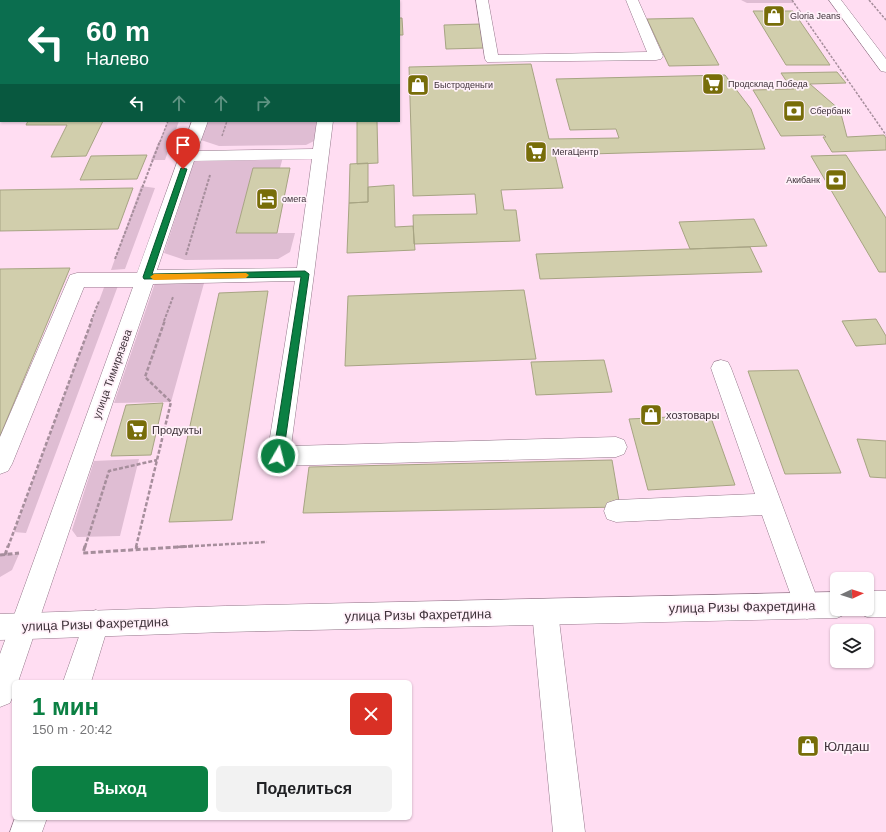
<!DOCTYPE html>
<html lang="ru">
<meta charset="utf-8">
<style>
body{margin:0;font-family:Arial,sans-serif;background:#f2f2f2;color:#202124;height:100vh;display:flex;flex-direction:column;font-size:15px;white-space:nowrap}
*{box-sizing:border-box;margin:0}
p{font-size:13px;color:#757577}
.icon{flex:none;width:22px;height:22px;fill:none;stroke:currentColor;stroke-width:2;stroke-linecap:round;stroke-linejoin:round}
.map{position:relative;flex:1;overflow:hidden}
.details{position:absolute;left:12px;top:680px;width:400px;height:140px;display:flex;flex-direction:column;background:#fff;border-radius:6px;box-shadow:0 1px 3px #0004}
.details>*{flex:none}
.hud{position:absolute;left:0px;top:0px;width:400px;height:122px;box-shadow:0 1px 3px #0004;background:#0b6e4f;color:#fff;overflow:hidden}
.needle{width:26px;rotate:86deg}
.fabs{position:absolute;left:830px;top:572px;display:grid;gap:8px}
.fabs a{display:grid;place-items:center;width:44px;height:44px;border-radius:6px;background:#fff;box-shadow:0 1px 3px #0004;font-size:20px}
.pin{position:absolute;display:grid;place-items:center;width:34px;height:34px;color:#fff;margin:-41px -17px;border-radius:50% 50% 50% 0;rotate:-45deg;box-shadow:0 0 4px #0007}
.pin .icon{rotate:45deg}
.me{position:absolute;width:44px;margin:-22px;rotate:8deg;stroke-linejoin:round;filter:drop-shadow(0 0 3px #0008)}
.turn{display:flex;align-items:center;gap:14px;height:84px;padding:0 20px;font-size:18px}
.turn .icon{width:52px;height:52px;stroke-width:2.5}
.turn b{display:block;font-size:28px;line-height:34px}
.lanes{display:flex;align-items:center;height:38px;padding:0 20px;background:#0003;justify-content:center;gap:20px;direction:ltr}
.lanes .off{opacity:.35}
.round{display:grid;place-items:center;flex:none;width:42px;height:42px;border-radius:6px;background:#f2f2f2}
.summary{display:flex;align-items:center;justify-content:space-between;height:68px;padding:0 20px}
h1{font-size:24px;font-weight:600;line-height:30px;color:#0b8043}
.button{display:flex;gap:8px;margin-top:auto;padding:8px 20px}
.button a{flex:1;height:46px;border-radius:6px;background:#0b8043;color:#fff;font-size:16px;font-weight:600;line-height:46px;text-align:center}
.button a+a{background:#f2f2f2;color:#202124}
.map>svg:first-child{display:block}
.green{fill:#dfbdd3}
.building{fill:#d1ceac;stroke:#a7a483}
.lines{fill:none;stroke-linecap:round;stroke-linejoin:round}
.minor-casing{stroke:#95788b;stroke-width:1}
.major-casing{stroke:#95788b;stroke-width:1}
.path-far3{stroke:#a68e9c;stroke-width:1.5;stroke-dasharray:2.5 1.5;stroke-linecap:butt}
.path-far2{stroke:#a68e9c;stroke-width:2;stroke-dasharray:3 1.5;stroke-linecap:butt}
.path-far1{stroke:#a68e9c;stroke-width:2.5;stroke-dasharray:4 2;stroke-linecap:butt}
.path{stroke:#a68e9c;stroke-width:3;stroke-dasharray:5 2.5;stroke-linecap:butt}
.minor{fill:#fff;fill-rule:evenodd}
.major{fill:#fff;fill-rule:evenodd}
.route{fill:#0b8043;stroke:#07532c}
.slow{fill:#f59e0b}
.labels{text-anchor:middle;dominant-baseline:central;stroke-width:3.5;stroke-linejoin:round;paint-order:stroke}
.far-poi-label{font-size:9px;fill:#3f323a;stroke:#fff1f9;text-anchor:start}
.street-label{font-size:11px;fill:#3f323a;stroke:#fff1f9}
.poi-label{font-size:11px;fill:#3f323a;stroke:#fff1f9;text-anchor:start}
.near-street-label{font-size:13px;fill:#3f323a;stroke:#fff1f9}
.near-poi-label{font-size:13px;fill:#3f323a;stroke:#fff1f9;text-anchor:start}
</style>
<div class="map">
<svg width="886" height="832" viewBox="0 0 886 832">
<rect width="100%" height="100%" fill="#ffddf2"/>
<path class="green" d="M 741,0 L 792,0 L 794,3 L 747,3 Z
M 168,121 L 179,121 L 165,160 L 151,160 Z
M 207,121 L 317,121 L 314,141 L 306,145 L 219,146 L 201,140 Z
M 283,157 L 280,168 L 253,168 L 236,233 L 295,233 L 290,252 L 278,259 L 185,260 L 164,253 L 194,161 Z
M 141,186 L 155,188 L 125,269 L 111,270 Z
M 206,276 L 171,402 L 114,403 L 157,277 Z
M 106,282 L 119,283 L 26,533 L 14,532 Z
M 139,459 L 120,536 L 77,537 L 72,530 L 94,461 Z
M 19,554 L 12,570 L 0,577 L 0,555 Z"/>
<path class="building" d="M 753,11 L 793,11 L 830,65 L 786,65 Z
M 399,18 L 402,18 L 403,35 L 399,35 Z
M 693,18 L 719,65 L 669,66 L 647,19 Z
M 0,23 L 1,23 L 1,60 L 0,60 Z
M 481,24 L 484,48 L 446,49 L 444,25 Z
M 531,64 L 549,139 L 619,138 L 616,129 L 570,130 L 556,79 L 725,75 L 751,109 L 765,149 L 555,155 L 563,188 L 501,190 L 504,210 L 516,210 L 520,241 L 414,244 L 413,215 L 477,214 L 475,194 L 413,196 L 409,67 Z
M 837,72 L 846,83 L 810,84 L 840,110 L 847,137 L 884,135 L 886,138 L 886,150 L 832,152 L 823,137 L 826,137 L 824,135 L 781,136 L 753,90 L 794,89 L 791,85 L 789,85 L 781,73 Z
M 28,121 L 103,121 L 86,156 L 51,157 L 67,125 L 26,125 Z
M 357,121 L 377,121 L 378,163 L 357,164 Z
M 147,155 L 137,179 L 80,180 L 91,156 Z
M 846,155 L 886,218 L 886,272 L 879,272 L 811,156 Z
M 368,163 L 368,202 L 349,203 L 350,164 Z
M 253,168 L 290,168 L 277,233 L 236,233 Z
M 394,185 L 395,227 L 413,226 L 415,250 L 347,253 L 349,203 L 368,202 L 368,187 Z
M 133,188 L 118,229 L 0,231 L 0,190 Z
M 754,219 L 767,246 L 690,249 L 679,222 Z
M 750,247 L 762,272 L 540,279 L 536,254 Z
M 70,268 L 0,436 L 0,269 Z
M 524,290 L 536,359 L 345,366 L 348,296 Z
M 268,291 L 232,520 L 169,522 L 219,293 Z
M 876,319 L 886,336 L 886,344 L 856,346 L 842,321 Z
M 604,360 L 612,392 L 536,395 L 531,362 Z
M 798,370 L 841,473 L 785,474 L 748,371 Z
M 163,403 L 151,455 L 111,456 L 126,405 Z
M 710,415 L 735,485 L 648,490 L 629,419 Z
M 857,439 L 886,441 L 886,478 L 870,477 Z
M 612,460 L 620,507 L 303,513 L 309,467 Z"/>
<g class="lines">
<g class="minor-casing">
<path id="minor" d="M 236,0 L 248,0 L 248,1 L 236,1 Z
M 476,0 L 488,0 L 498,55 L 647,52 L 626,0 L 638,0 L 663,56 L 661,59 L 656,60 L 487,62 L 485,59 Z
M 192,121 L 208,121 L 197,151 L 313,149 L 317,121 L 333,121 L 314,274 L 291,446 L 616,437 L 624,440 L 627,447 L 624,454 L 616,457 L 278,466 L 270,463 L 267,456 L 295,281 L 153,284 L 18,682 L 14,682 L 14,693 L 10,703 L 0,707 L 0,654 L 133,287 L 84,287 L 12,464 L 8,471 L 0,474 L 0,437 L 70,275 L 77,273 L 137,273 ZM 312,159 L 297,268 L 157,270 L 194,161 Z
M 721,360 L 728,362 L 731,368 L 820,606 L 816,615 L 807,619 L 798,615 L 762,515 L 616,522 L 607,519 L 604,511 L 607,503 L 616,500 L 755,494 L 711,368 L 714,362 Z
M 545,599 L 554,603 L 558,612 L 585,832 L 553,832 L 532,612 L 536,603 Z
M 96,610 L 105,614 L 109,623 L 91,682 L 63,682 L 87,614 Z
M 15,818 L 47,818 L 42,832 L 10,832 Z"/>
</g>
<g class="major-casing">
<path id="major" d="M 829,0 L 841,0 L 886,59 L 886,72 L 881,71 Z
M 867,591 L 886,591 L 886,617 L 867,617 L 858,613 L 856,609 L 867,609 Z
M 837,592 L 837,609 L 849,609 L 846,614 L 837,618 L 225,632 L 0,640 L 0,614 L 225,606 Z"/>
</g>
<path class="path-far3" d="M 792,0 L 886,135
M 869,0 L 886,20
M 222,136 L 227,121
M 160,142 L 168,121"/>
<path class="path-far2" d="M 186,255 L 210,175
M 115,259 L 160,141
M 91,321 L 99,301
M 164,321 L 173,297"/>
<path class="path-far1" d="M 8,547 L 92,320
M 85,547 L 109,471 L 157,460
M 136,547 L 171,402 L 145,377 L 165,320
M 177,547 L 267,542"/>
<path class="path" d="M 85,546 L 83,553 L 194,546
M 136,549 L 137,546
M 0,555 L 19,553
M 5,555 L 8,546"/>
<use href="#minor" class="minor"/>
<use href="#major" class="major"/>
</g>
<path class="route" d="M 181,168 L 187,169 L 152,274 L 305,271 L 309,274 L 283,456 L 278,460 L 273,456 L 301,277 L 144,279 L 143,277 Z"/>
<path class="slow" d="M 246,273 L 249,275 L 246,278 L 154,280 L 150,277 L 154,274 Z"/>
<defs>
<g id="shop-square" transform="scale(1.15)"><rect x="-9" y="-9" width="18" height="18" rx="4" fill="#776d09" stroke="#fff1f9"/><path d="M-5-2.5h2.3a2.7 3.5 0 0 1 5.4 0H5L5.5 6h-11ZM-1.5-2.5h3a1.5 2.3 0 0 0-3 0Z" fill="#fff"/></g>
<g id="supermarket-square" transform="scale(1.15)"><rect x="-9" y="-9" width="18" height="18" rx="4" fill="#776d09" stroke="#fff1f9"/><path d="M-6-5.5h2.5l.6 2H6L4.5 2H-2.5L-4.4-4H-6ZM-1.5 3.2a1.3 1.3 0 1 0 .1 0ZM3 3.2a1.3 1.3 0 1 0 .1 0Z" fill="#fff"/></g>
<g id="bank-square" transform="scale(1.15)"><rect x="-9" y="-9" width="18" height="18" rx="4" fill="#776d09" stroke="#fff1f9"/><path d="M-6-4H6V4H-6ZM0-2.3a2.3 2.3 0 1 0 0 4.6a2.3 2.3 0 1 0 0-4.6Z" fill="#fff"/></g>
<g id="hotel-square" transform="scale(1.15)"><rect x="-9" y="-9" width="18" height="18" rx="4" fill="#776d09" stroke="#fff1f9"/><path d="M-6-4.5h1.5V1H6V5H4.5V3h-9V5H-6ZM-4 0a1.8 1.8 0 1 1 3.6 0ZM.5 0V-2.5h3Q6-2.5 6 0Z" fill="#fff"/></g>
</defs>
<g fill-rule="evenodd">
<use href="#shop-square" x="774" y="16"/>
<use href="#supermarket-square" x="713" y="84"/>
<use href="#shop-square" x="418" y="85"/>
<use href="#bank-square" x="794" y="111"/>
<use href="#supermarket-square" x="536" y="152"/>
<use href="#bank-square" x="836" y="180"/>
<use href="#hotel-square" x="267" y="199"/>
<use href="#shop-square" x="651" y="415"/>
<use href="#supermarket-square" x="137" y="430"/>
<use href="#shop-square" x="808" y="746"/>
</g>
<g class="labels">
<g class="far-poi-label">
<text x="790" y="16">Gloria Jeans</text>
<text x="728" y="84">Продсклад Победа</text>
<text x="434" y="85">Быстроденьги</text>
<text x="810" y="111">Сбербанк</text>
<text x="552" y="152">МегаЦентр</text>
<text x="820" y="180" text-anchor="end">Акибанк</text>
<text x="282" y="199">омега</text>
</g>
<g class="street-label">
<text transform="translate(112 374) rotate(-70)">улица Тимирязева</text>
</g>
<g class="poi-label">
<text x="666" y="415">хозтовары</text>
<text x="152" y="430">Продукты</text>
</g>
<g class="near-street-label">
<text transform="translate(742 607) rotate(-1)">улица Ризы Фахретдина</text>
<text transform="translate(418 615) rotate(-1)">улица Ризы Фахретдина</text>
<text transform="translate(95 624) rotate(-2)">улица Ризы Фахретдина</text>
</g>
<g class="near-poi-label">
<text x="824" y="746">Юлдаш</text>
</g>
</g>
</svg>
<div class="fabs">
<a><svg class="needle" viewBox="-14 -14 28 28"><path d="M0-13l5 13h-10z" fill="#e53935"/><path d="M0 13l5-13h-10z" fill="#757577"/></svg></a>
<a><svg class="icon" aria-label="layers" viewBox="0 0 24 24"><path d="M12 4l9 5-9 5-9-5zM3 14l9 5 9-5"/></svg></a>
</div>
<div class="pin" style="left:183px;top:169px;background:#d93025"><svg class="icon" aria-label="arrive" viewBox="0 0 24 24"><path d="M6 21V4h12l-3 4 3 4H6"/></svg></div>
<svg class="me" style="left:278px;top:456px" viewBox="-20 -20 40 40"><circle r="17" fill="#0b8043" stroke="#fff" stroke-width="3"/><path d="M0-11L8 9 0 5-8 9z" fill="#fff"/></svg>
<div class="hud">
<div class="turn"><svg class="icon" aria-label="left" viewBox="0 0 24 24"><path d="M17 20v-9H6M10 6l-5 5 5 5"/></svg><div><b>60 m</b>Налево</div></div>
<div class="lanes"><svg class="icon" aria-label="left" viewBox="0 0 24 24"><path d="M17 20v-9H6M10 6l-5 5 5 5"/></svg><svg class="icon off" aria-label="ahead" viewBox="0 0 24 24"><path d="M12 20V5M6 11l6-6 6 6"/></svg><svg class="icon off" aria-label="ahead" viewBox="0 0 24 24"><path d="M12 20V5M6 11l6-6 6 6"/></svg><svg class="icon off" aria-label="right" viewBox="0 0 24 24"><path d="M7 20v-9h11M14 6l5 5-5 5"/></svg></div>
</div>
<section class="details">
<div class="summary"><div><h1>1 мин</h1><p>150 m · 20:42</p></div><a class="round" style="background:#d93025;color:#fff"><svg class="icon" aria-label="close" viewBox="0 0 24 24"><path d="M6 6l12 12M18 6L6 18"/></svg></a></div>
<div class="button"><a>Выход</a><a>Поделиться</a></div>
</section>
</div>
